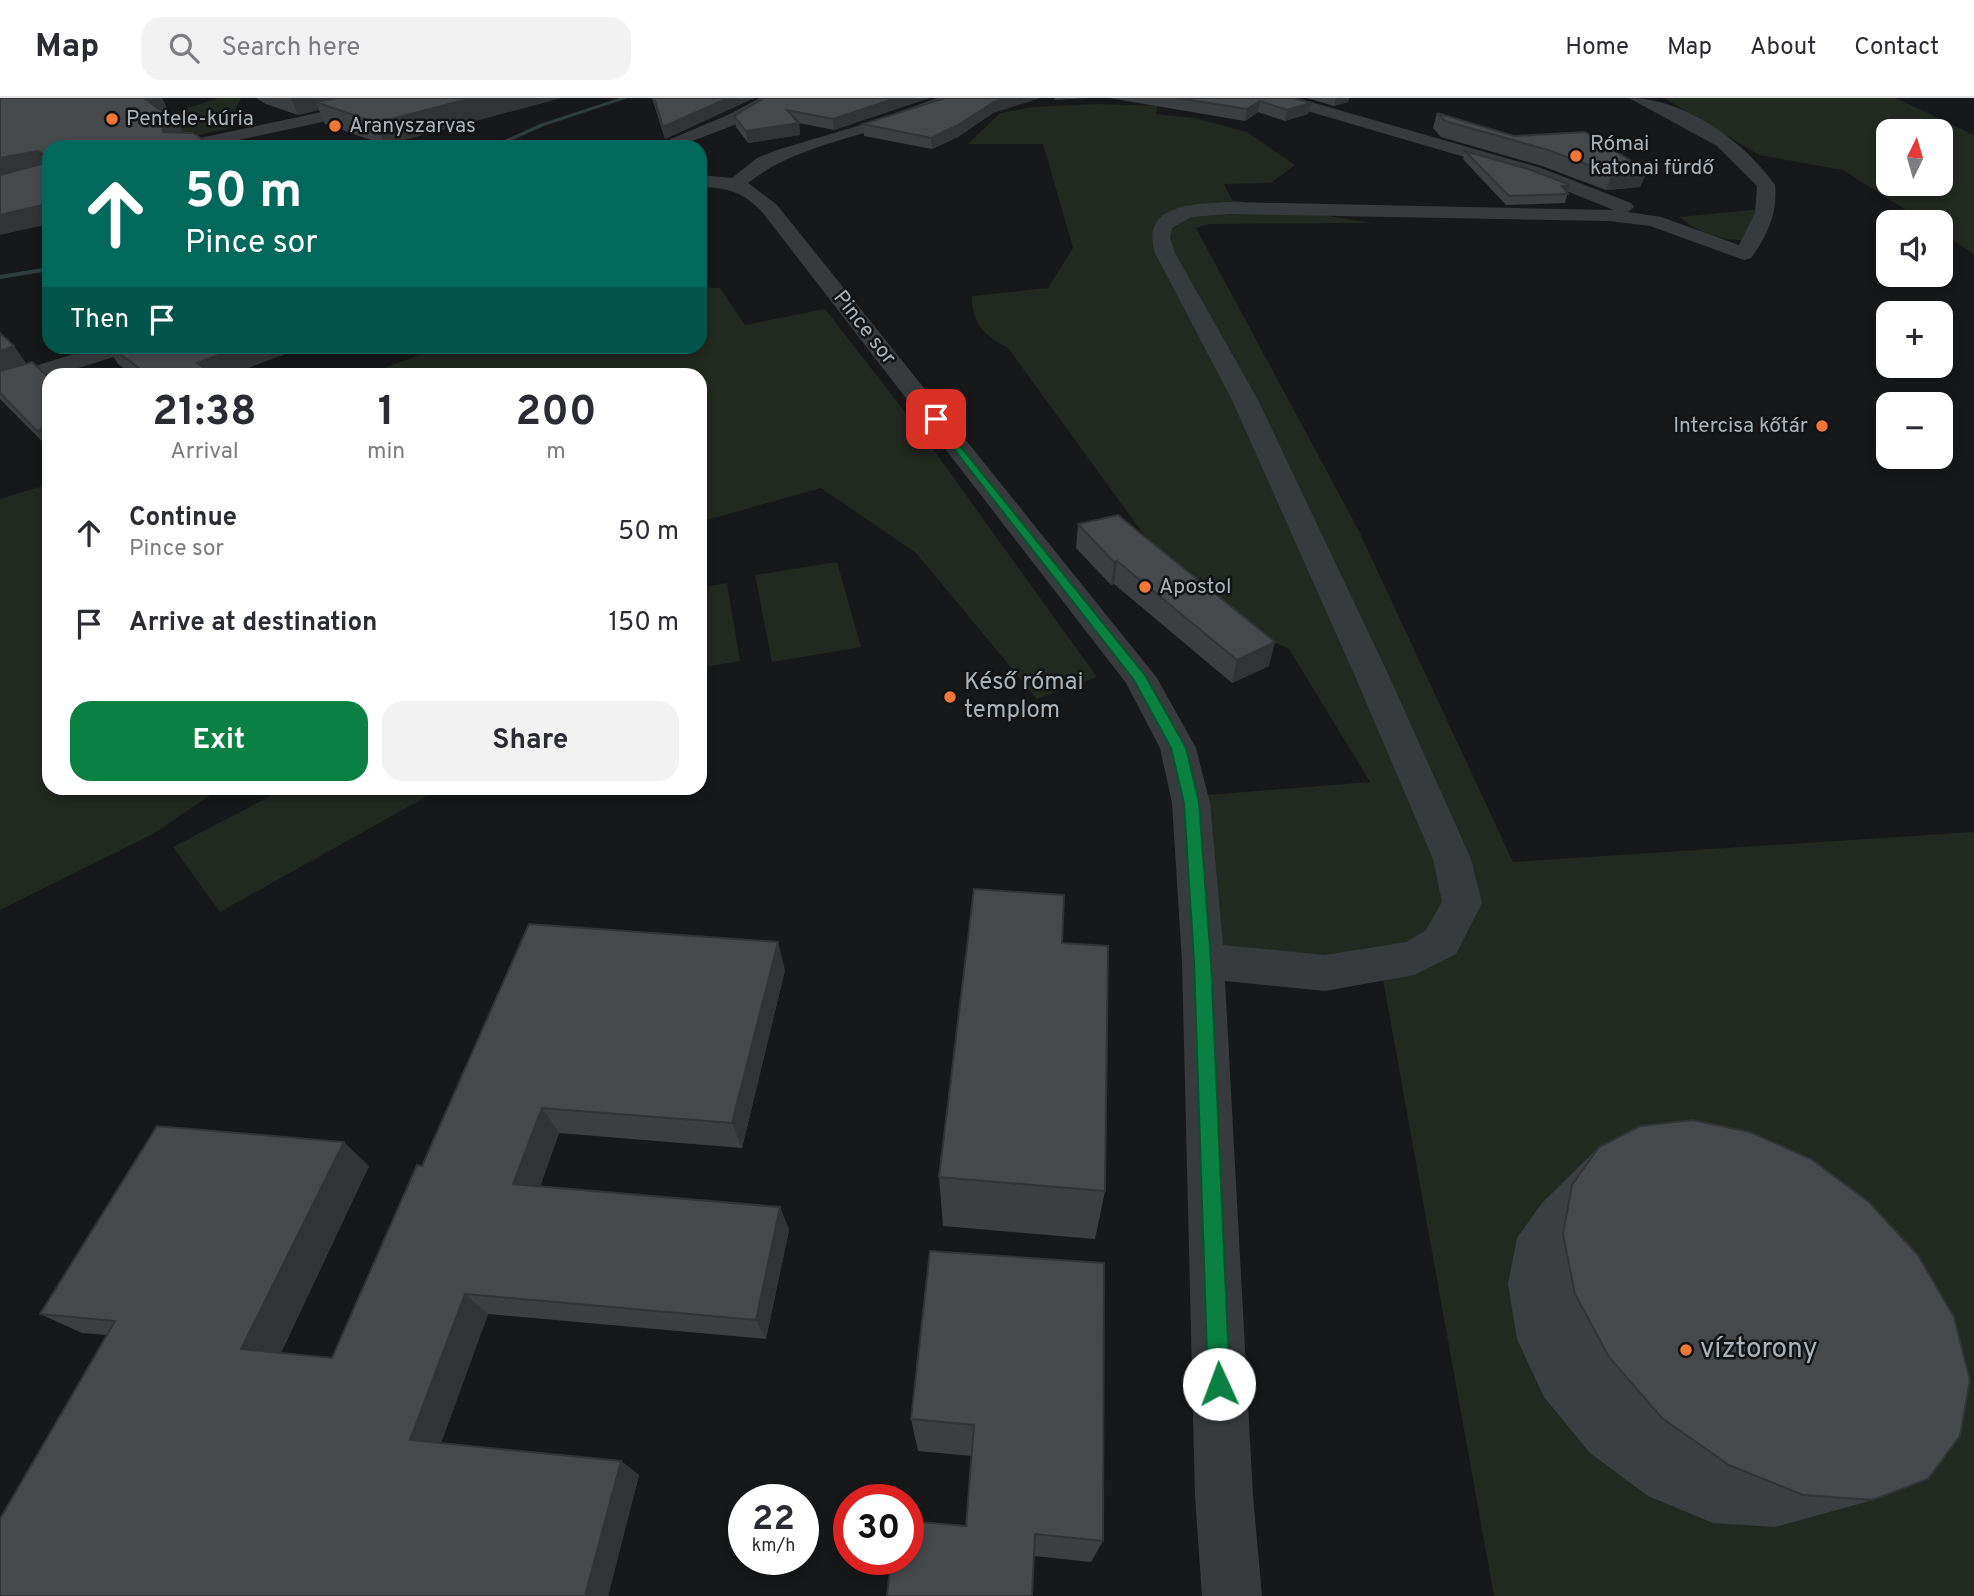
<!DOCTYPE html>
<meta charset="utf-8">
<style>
body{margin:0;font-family:Overpass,sans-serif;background:#f2f2f3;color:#2b2b33;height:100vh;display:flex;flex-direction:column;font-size:26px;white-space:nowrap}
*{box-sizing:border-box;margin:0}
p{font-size:23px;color:#7c7c81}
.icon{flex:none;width:38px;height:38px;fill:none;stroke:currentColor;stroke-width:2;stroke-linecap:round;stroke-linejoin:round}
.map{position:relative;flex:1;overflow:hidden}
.drawer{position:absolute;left:42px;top:270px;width:665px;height:427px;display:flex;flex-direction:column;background:#fff;border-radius:21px;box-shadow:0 4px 10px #0003}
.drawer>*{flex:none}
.top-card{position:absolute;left:42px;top:42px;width:665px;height:214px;border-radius:21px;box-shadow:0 4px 10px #0003;background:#00695c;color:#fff;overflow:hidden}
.needle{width:46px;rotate:5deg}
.buttons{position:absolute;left:1876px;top:21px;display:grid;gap:14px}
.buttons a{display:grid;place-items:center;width:77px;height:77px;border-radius:14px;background:#fff;box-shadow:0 4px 10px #0003;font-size:35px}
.speed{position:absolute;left:728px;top:1386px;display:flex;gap:14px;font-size:35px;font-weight:700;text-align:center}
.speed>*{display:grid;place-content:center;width:91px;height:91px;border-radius:50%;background:#fff;box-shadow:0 4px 10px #0003;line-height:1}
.speed small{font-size:18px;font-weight:400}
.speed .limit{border:10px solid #d22;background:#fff;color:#111}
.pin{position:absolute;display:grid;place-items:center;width:60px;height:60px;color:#fff;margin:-30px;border-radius:14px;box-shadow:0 4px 10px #0006}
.me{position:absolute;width:77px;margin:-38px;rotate:358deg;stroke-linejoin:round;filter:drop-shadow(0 0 5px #0008)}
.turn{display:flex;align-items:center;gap:24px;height:147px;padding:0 28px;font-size:32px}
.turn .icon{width:91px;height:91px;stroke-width:2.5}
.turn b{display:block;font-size:49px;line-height:60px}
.then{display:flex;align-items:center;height:66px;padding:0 28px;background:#0003;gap:14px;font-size:26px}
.eta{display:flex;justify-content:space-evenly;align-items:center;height:119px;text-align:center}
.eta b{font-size:42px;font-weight:700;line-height:49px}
.primary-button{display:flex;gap:14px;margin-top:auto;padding:14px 28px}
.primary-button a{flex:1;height:80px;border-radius:21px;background:#0b8043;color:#fff;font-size:28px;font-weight:700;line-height:80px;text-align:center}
.primary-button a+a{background:#f2f2f3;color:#2b2b33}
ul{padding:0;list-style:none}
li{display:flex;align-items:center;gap:21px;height:91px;padding:0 28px}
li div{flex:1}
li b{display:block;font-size:26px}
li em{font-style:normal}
header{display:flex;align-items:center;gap:42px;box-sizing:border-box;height:98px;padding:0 35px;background:#fff;border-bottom:2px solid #e1e1e2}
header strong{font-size:33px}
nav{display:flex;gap:38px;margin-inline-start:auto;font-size:24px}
.search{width:490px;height:63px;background:#f2f2f3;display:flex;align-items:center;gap:18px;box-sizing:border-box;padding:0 24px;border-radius:21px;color:#7c7c81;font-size:26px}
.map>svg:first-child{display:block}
.green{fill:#222921;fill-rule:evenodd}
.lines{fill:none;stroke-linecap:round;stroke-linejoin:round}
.stream{fill:#2f3d3f;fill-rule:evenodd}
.minor{fill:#383b3e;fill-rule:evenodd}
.wall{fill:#3c3f41}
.shaded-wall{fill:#313335}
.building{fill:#46494c;stroke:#313335;stroke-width:2}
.route{fill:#0b8043;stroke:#07532c;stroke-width:2}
.poi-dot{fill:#f27736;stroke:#121314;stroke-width:2.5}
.labels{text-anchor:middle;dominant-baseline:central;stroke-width:5;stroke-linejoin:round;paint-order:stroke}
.far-poi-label{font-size:21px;fill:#a9b3b9;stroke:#121314;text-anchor:start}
.far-street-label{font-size:21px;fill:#a9b3b9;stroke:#121314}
.poi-label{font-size:24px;fill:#a9b3b9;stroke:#121314;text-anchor:start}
.near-poi-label{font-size:28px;fill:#a9b3b9;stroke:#121314;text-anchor:start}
</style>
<header>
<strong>Map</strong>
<div class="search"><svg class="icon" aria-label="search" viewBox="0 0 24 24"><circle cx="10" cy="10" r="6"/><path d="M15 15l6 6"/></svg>Search here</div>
<nav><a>Home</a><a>Map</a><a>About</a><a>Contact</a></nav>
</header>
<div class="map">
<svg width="1974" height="1498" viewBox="0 0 1974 1498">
<rect width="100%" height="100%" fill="#171819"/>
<path class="green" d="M 218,0 L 241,0 L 236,10 L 235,29 L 143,49 L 94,41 Z
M 1664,0 L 1896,0 L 1974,37 L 1974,156 L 1941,135 L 1941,124 L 1925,124 L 1843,72 L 1759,57 ZM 1888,33 L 1941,33 L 1941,86 L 1888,86 Z
M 1097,6 L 1158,8 L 1156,16 L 1195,20 L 1247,34 L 1295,67 L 1271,85 L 1224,86 L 1232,102 L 1371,125 L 1209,126 L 1196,130 L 1359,433 L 1513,764 L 1974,734 L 1974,1498 L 1494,1498 L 1380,865 L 1217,848 L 1208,697 L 1370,684 L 1289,551 L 1262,539 L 1163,463 L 1008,250 C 984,237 972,227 972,198 L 1048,190 L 1073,150 L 1043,46 L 968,46 L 1000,15 L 1032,9 Z
M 1761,111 L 1745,142 C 1721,143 1697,134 1679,119 Z
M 700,190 L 720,190 L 745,227 L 825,211 L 920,333 L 1097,579 L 1037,601 L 916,455 L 821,390 L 700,424 L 700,276 L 368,276 L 441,249 L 700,248 Z
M 49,386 L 49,690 L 221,690 L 153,736 L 0,812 L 0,401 Z
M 837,464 L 861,549 L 772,564 L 755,477 Z
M 727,485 L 740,563 L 700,570 L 700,490 Z
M 286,690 L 435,690 L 438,692 L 220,814 L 173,749 Z"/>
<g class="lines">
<path class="stream" d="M 619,0 L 628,0 L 544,28 L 497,49 L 489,49 L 540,26 Z
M 49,169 L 49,173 L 0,181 L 0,177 Z"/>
<path class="minor" d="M 387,0 L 418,0 L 410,5 L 206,49 L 173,49 L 182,44 Z
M 760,0 L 780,0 L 742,24 L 677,49 L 652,49 L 730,16 Z
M 937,0 L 960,0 C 951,9 933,13 920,17 C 864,39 795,47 748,85 L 777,107 L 1157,580 L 1196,650 L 1210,705 L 1223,847 L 1325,857 L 1406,844 L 1426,832 L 1442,804 L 1433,761 L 1355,578 L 1232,302 L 1155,155 C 1140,105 1195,106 1230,104 L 1614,112 L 1529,78 L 1273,3 L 1271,0 L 1297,0 L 1541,70 L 1631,105 L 1634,109 L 1628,114 L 1661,119 L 1739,147 L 1755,115 L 1757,88 L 1717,48 L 1629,0 C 1684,0 1744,43 1775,87 C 1778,115 1767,138 1751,160 L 1744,162 L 1650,128 L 1609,123 L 1230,116 L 1191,119 L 1172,130 L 1170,140 L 1175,155 L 1258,302 L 1389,578 L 1471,761 L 1482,805 L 1456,856 L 1414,877 L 1325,893 L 1225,883 L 1253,1398 L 1262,1498 L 1202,1498 L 1195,1398 L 1182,863 L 1172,705 L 1160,650 L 1126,585 L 763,115 C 745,95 727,89 700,89 L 700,77 L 732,80 L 757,60 L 777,52 L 871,24 Z
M 99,248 L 136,248 L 133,253 L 59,276 L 49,276 L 49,280 L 0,294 L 0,279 Z"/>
</g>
<path class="wall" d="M 256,0 L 561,0 L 385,47 L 325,26 L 319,12 L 298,17 L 266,6 Z
M 652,0 L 754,0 L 665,41 Z
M 764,0 L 929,0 L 834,32 L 799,25 L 800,37 L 748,45 L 736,29 L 734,18 Z
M 1054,0 L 1090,0 L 1055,2 Z
M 1109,0 L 1293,0 L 1311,5 L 1308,16 L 1285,23 L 1258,14 L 1245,23 Z
M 1307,0 L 1349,0 L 1348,4 L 1334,8 Z
M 942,2 L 993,15 L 958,39 L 932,51 L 864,38 L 863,26 Z
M 1437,15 L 1514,38 L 1647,73 L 1640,89 L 1606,92 L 1542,68 L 1441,39 L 1433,30 Z
M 1465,53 L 1570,87 L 1565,105 L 1506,107 L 1463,61 Z
M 0,235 L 14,248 L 26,266 L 49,280 L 49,350 L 0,301 Z
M 107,248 L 307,248 L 231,276 L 132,276 L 118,266 Z
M 1078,426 L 1269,568 L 1232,585 L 1114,486 L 1111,487 L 1076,450 Z
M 1062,845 L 1105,1093 L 1095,1141 L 943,1128 L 939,1079 Z
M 785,872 L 742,1050 L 559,1035 L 540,1088 L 780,1109 L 789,1132 L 766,1241 L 488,1216 L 441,1345 L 621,1363 L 639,1377 L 608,1498 L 107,1237 L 82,1235 L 40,1216 L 369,1068 L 281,1255 L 332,1260 L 422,1068 Z
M 1599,1049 L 1873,1402 L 1775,1429 L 1713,1425 L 1648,1398 L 1590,1355 L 1544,1299 L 1517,1241 L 1508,1186 L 1517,1140 L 1542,1105 Z
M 930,1153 L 1103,1443 L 1091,1464 L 1034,1458 L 966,1428 L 972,1358 L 918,1353 L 911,1321 Z"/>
<path class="shaded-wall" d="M 149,0 L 162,0 L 168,12 L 153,17 L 145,1 Z
M 291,0 L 374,0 L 316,4 L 319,12 L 298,17 Z
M 472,0 L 561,0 L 385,47 L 376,25 Z
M 728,0 L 754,0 L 665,41 L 663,29 Z
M 896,0 L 929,0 L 834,32 L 833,21 Z
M 1006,0 L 1041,0 L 993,15 L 958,39 L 932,51 L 931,40 L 994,4 Z
M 1336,0 L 1349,0 L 1348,4 L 1334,8 Z
M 1260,3 L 1258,14 L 1245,23 L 1247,11 Z
M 1311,5 L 1308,16 L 1285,23 L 1287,12 Z
M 177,24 L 186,41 L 163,34 L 163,30 Z
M 799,25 L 800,37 L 748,45 L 746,33 Z
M 38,53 L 48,69 L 0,79 L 0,60 Z
M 1647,73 L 1640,89 L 1606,92 L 1612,76 Z
M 1570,87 L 1567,96 L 1562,88 Z
M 46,106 L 49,110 L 49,126 L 0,137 L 0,117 Z
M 14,248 L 28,268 L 0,277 L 0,253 Z
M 243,248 L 307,248 L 231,276 L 195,276 L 197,265 Z
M 49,328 L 49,349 L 37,333 Z
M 1117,463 L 1114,486 L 1111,487 L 1114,464 Z
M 1275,544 L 1269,568 L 1232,585 L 1237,562 Z
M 778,844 L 785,872 L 742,1050 L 732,1025 Z
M 542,1010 L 559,1035 L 533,1109 L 513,1086 Z
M 344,1044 L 369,1068 L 274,1269 L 241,1251 Z
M 780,1109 L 789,1132 L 766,1241 L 756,1222 Z
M 465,1196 L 488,1216 L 437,1356 L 410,1342 Z
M 621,1363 L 639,1377 L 608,1498 L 585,1498 Z"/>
<path class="building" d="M 0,0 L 149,0 L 145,1 L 177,24 L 163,30 L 163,34 L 193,35 L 213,49 L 49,49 L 49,108 L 46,106 L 0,117 L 0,77 L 41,66 L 42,55 L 38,53 L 0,60 Z
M 336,0 L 472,0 L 376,25 L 316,4 Z
M 654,0 L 728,0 L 663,29 Z
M 764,0 L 896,0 L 833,21 L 787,12 L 799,25 L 746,33 L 734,18 Z
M 945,0 L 1006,0 L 994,4 L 958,27 L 931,40 L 863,26 Z
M 1177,0 L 1293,0 L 1311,5 L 1287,12 L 1260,3 L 1247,11 Z
M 1437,15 L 1514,38 L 1585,34 L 1647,73 L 1612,76 L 1548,52 L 1445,23 Z
M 1465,53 L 1531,72 L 1570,87 L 1562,88 L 1568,96 L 1509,98 Z
M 0,235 L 14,248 L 0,253 Z
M 109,248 L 243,248 L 197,265 L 207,272 L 195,276 L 147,276 Z
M 32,264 L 49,280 L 49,328 L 37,333 L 0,295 L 0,273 Z
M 1118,417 L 1275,544 L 1237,562 L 1117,463 L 1114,464 L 1078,426 Z
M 974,791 L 1064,797 L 1062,845 L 1108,848 L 1105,1093 L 939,1079 Z
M 529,826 L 778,844 L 732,1025 L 542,1010 L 513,1086 L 780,1109 L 756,1222 L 465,1196 L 410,1342 L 621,1363 L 585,1498 L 0,1498 L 0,1421 L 115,1223 L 40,1216 L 157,1028 L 344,1044 L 241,1251 L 332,1260 L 417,1067 L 422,1068 Z
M 1692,1022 L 1750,1034 L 1811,1061 L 1869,1104 L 1918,1157 L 1954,1219 L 1970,1282 L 1960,1338 L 1928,1381 L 1873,1402 L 1803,1397 L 1729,1367 L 1662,1320 L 1609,1259 L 1575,1196 L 1563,1136 L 1572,1087 L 1599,1049 L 1640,1028 Z
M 930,1153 L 1104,1165 L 1103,1443 L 1035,1436 L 1032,1498 L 887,1498 L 891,1461 L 908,1461 L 908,1423 L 966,1428 L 974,1327 L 911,1321 Z"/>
<path class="route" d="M 936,318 L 1145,577 L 1186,650 L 1199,705 L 1211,863 L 1230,1286 L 1227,1294 L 1219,1297 L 1211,1294 L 1208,1286 L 1194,863 L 1184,705 L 1171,650 L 1134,582 L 932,323 L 931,321 Z"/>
<g class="poi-dot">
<circle cx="112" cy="21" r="7"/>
<circle cx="335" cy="28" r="7"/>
<circle cx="1576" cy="58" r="7"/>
<circle cx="1822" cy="328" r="7"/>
<circle cx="1145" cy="489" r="7"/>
<circle cx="950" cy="599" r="7"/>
<circle cx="1686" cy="1252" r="7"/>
</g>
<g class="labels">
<g class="far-poi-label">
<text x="126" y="21">Pentele-kúria</text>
<text x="349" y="28">Aranyszarvas</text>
<text x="1590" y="46">Római<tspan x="1590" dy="24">katonai fürdő</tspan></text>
<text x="1808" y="328" text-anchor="end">Intercisa kőtár</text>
<text x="1159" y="489">Apostol</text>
</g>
<g class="far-street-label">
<text transform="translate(864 230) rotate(52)">Pince sor</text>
</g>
<g class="poi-label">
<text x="964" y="585">Késő római<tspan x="964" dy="28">templom</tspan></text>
</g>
<g class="near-poi-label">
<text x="1700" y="1252">víztorony</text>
</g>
</g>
</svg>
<div class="buttons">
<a><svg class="needle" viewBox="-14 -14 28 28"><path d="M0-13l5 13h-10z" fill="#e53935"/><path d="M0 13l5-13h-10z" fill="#7c7c81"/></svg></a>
<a><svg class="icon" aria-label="sound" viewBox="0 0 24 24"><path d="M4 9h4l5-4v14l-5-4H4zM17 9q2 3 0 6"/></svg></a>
<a>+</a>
<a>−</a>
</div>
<div class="speed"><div>22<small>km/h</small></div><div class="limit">30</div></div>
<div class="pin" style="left:936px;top:321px;background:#d93025"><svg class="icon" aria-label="arrive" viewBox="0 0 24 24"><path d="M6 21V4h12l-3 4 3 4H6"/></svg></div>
<svg class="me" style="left:1219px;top:1286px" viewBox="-20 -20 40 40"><circle r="19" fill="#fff"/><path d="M0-13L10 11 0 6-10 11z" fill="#0b8043"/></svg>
<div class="top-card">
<div class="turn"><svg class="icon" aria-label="ahead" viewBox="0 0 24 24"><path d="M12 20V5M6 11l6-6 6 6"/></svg><div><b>50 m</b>Pince sor</div></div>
<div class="then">Then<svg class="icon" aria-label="arrive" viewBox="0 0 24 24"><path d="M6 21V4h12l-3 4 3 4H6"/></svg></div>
</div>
<section class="drawer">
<div class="eta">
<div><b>21:38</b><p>Arrival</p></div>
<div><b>1</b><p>min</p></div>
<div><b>200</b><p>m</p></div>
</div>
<ul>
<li><svg class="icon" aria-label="ahead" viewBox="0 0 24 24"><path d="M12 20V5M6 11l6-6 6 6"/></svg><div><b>Continue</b><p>Pince sor</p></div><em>50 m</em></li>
<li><svg class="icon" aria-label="arrive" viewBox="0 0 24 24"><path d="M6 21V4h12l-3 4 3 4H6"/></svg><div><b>Arrive at destination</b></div><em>150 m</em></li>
</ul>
<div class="primary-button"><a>Exit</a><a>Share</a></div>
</section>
</div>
